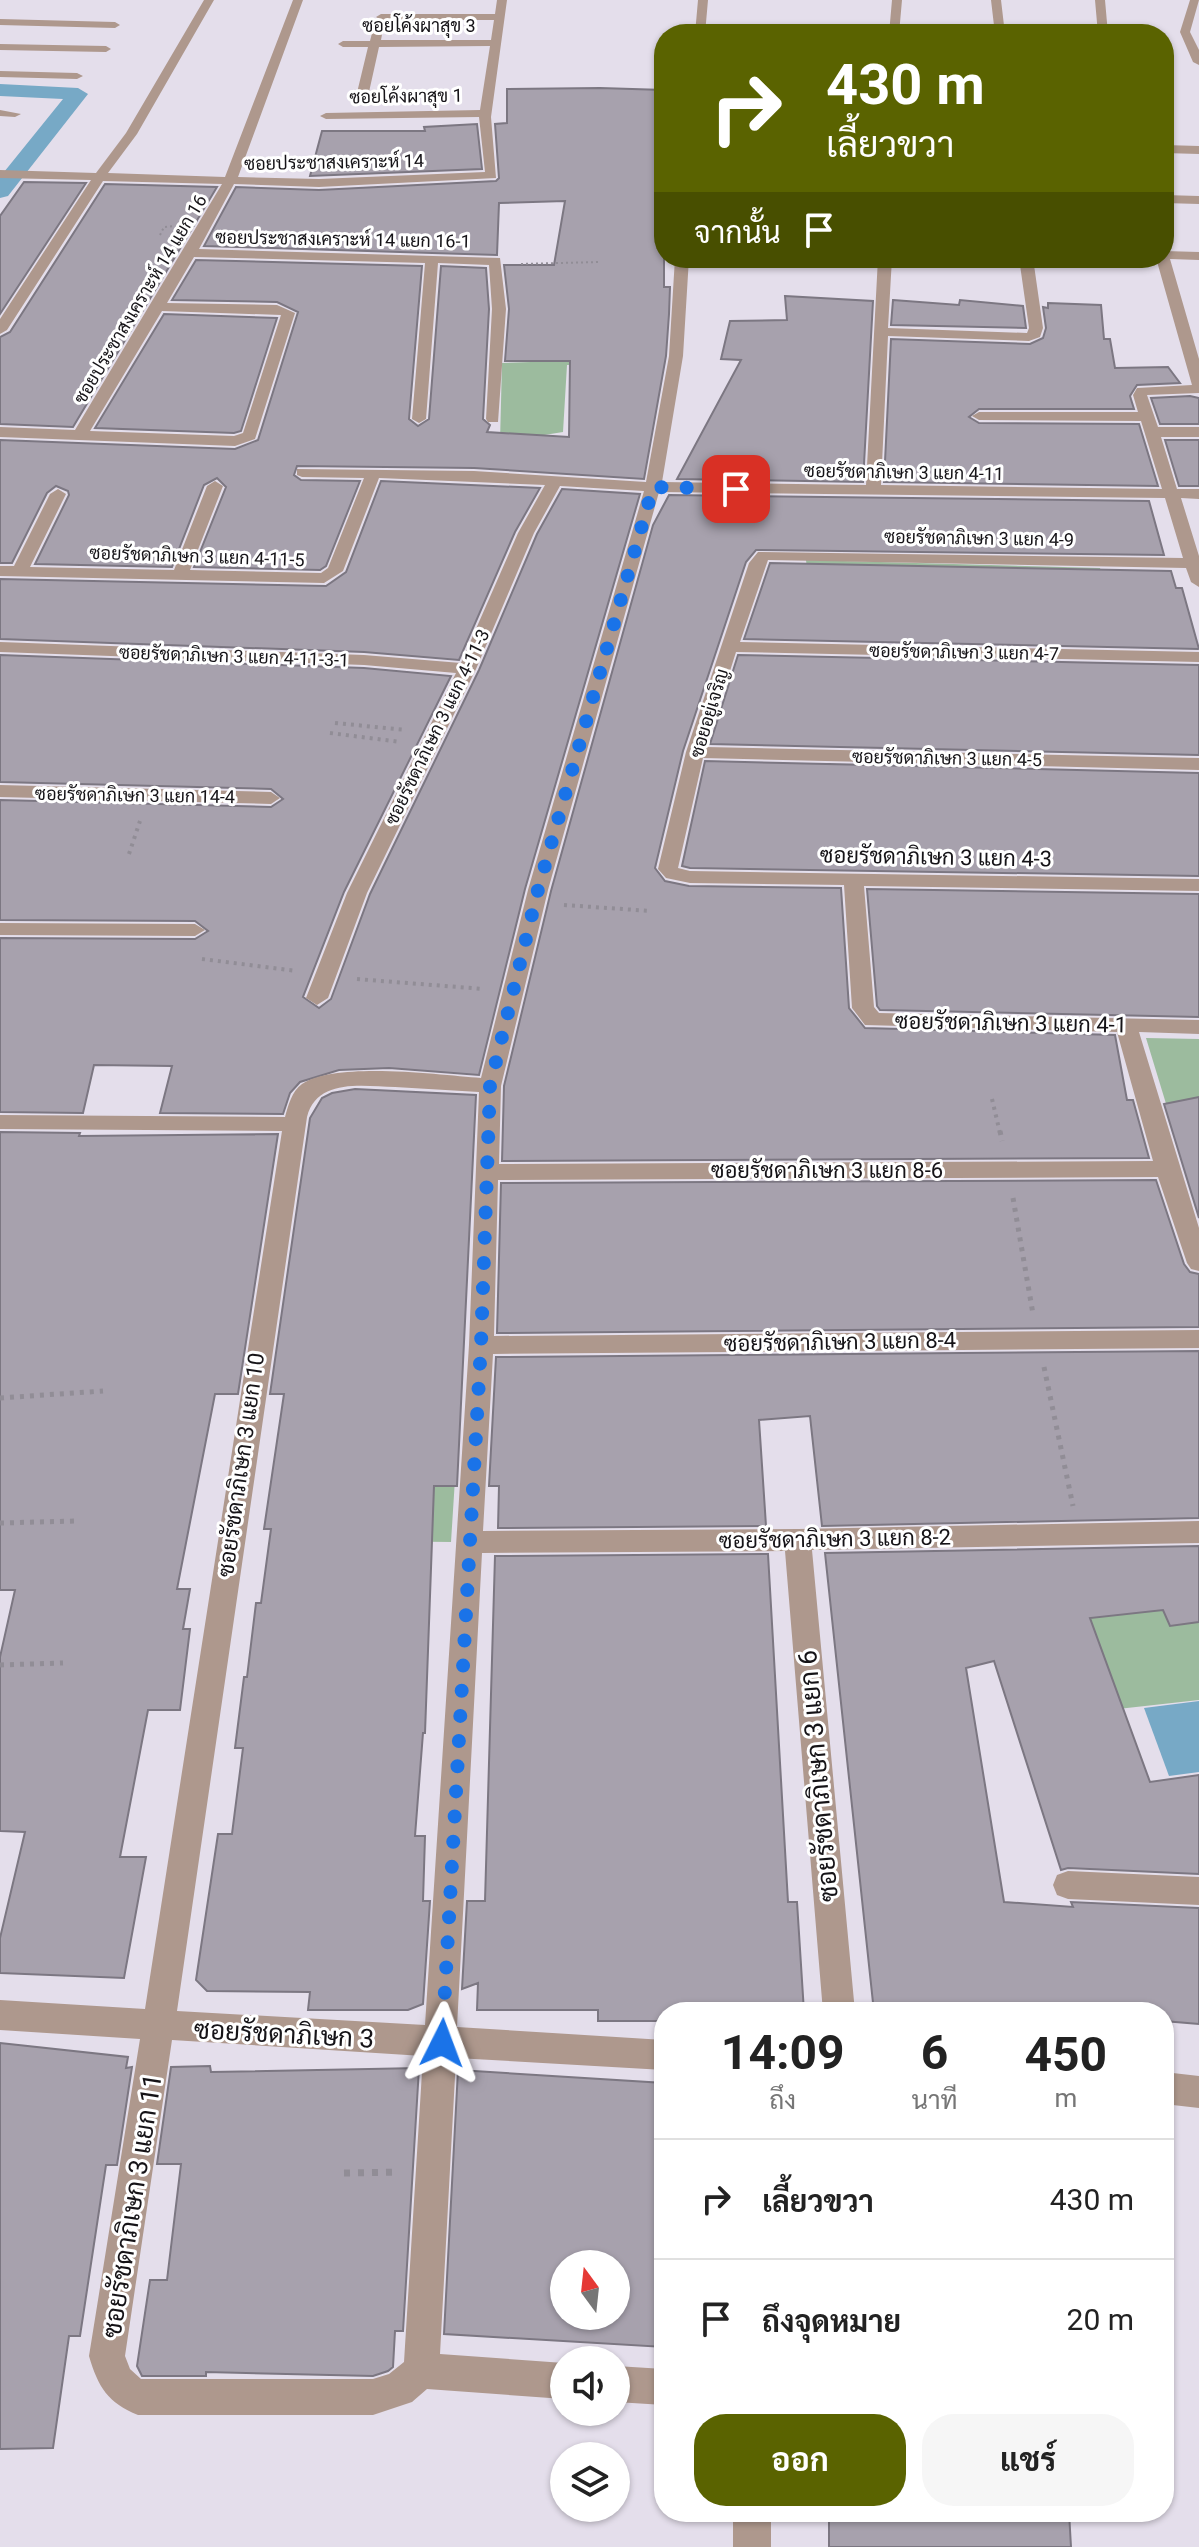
<!DOCTYPE html>
<html lang="th">
<meta charset="utf-8">
<style>
body{margin:0;font-family:Roboto,Sarabun,sans-serif;background:#f6f6f6;color:#222;height:100vh;display:flex;flex-direction:column;font-size:30px;white-space:nowrap}
*{box-sizing:border-box;margin:0}
p{font-size:26px;color:#767676}
.icon{flex:none;width:44px;height:44px;fill:none;stroke:currentColor;stroke-width:2;stroke-linecap:round;stroke-linejoin:round}
.map{position:relative;flex:1;overflow:hidden}
.details{position:absolute;left:654px;top:2002px;width:520px;height:520px;display:flex;flex-direction:column;background:#fff;border-radius:32px;box-shadow:0 2px 6px #0004}
.details>*{flex:none}
.banner{position:absolute;left:654px;top:24px;width:520px;height:244px;border-radius:32px;box-shadow:0 2px 6px #0004;background:#5a6300;color:#fff;overflow:hidden}
.needle{width:52px;rotate:345deg}
.controls{position:absolute;left:550px;top:2250px;display:grid;gap:16px}
.controls a{display:grid;place-items:center;width:80px;height:80px;border-radius:50%;background:#fff;box-shadow:0 2px 6px #0004;font-size:40px}
.pin{position:absolute;display:grid;place-items:center;width:68px;height:68px;color:#fff;margin:-34px;border-radius:16px;box-shadow:0 4px 12px #0006}
.me{position:absolute;width:88px;margin:-44px;rotate:3deg;stroke-linejoin:round;filter:drop-shadow(0 0 6px #0008)}
.turn{display:flex;align-items:center;gap:28px;height:168px;padding:0 40px;font-size:36px}
.turn .icon{width:104px;height:104px;stroke-width:2.5}
.turn b{display:block;font-size:56px;line-height:68px}
.then{display:flex;align-items:center;height:76px;padding:0 40px;background:#0003;gap:16px;font-size:30px}
.eta{display:flex;justify-content:space-evenly;align-items:center;height:136px;text-align:center}
.eta b{font-size:48px;font-weight:700;line-height:56px}
.button{display:flex;gap:16px;margin-top:auto;padding:16px 40px}
.button a{flex:1;height:92px;border-radius:32px;background:#5a6300;color:#fff;font-size:32px;font-weight:700;line-height:92px;text-align:center}
.button a+a{background:#f6f6f6;color:#222}
ul{padding:0;list-style:none}
li{display:flex;align-items:center;gap:24px;height:120px;padding:0 40px;border-top:2px solid #e0e0e0}
li div{flex:1}
li b{display:block;font-size:30px}
li em{font-style:normal}
.map>svg:first-child{display:block}
.green{fill:#9cbb9e}
.water{fill:#77a9c6}
.lines{fill:none;stroke-linecap:round;stroke-linejoin:round}
.canal{fill:#77a9c6;fill-rule:evenodd}
.building{fill:#a7a1ad;stroke:#7c7782;stroke-width:2;fill-rule:evenodd}
.path-far3{stroke:#918d96;stroke-width:2;stroke-dasharray:2 3;stroke-linecap:butt}
.path-far2{stroke:#918d96;stroke-width:4;stroke-dasharray:3 5;stroke-linecap:butt}
.path-far1{stroke:#918d96;stroke-width:5;stroke-dasharray:4 6;stroke-linecap:butt}
.path{stroke:#918d96;stroke-width:7;stroke-dasharray:6 8;stroke-linecap:butt}
.minor{fill:#ae988d;fill-rule:evenodd}
.route{stroke:#1a73e8;stroke-width:14;stroke-dasharray:0 25.2}
.labels{text-anchor:middle;dominant-baseline:central;stroke-width:6;stroke-linejoin:round;paint-order:stroke}
.far-street-label{font-size:18px;fill:#151317;stroke:#fff}
.street-label{font-size:22px;fill:#151317;stroke:#fff}
.near-street-label{font-size:26px;fill:#151317;stroke:#fff}
</style>
<div class="map">
<svg width="1199" height="2547" viewBox="0 0 1199 2547">
<rect width="100%" height="100%" fill="#e4deeb"/>
<path class="green" d="M 669,314 L 665,365 L 567,365 L 563,432 L 500,442 L 502,363 L 531,362 L 538,338 Z
M 806,560 L 1100,568 L 1104,582 L 808,577 Z
M 1146,1038 L 1199,1039 L 1199,1166 L 1185,1166 Z
M 366,1478 L 455,1479 L 451,1542 L 359,1541 Z
M 1199,1602 L 1199,1700 L 1100,1711 L 1069,1617 Z"/>
<path class="water" d="M 1199,1701 L 1199,1772 L 1169,1776 L 1144,1708 Z"/>
<g class="lines">
<path class="canal" d="M 0,84 L 78,88 L 88,94 L 8,196 L 0,198 L 0,177 L 63,99 L 0,96 Z"/>
</g>
<path class="building" d="M 600,88 L 664,90 L 664,287 L 670,287 L 669,314 L 666,356 L 644,479 L 474,468 L 297,466 L 294,475 L 301,480 L 360,481 L 326,566 L 320,570 L 194,567 L 226,487 L 217,478 L 204,485 L 172,567 L 35,564 L 69,495 L 68,491 L 56,486 L 47,493 L 12,563 L 0,563 L 0,440 L 235,449 L 258,440 L 298,312 L 277,302 L 172,300 L 196,260 L 422,266 L 409,419 L 418,426 L 429,419 L 441,266 L 486,268 L 489,309 L 483,419 L 490,425 L 487,432 L 569,437 L 570,361 L 505,361 L 509,309 L 504,265 L 554,265 L 565,201 L 499,203 L 497,255 L 204,246 L 236,187 L 319,190 L 496,181 L 499,178 L 495,124 L 507,123 L 507,89 Z
M 477,124 L 482,169 L 310,176 L 322,131 L 425,131 L 424,127 Z
M 24,182 L 86,183 L 0,314 L 0,216 Z
M 105,184 L 217,187 L 73,427 L 0,424 L 0,337 L 10,332 Z
M 785,296 L 873,301 L 863,482 L 677,479 L 741,360 L 721,359 L 730,321 L 787,320 Z
M 893,300 L 959,305 L 960,300 L 1023,306 L 1026,328 L 891,325 Z
M 1048,303 L 1101,305 L 1104,339 L 1110,339 L 1115,368 L 1168,367 L 1180,383 L 1137,385 L 1130,396 L 1134,409 L 979,409 L 969,417 L 979,423 L 1139,424 L 1158,486 L 884,482 L 891,339 L 1030,344 L 1043,338 L 1046,328 L 1043,307 L 1048,308 Z
M 164,314 L 277,318 L 241,431 L 234,433 L 95,428 Z
M 1190,396 L 1199,398 L 1199,424 L 1160,424 L 1151,398 Z
M 1165,440 L 1199,440 L 1199,486 L 1179,486 Z
M 381,481 L 540,488 L 515,532 L 459,660 L 364,652 L 0,639 L 0,579 L 326,586 L 346,572 Z
M 562,489 L 640,494 L 525,889 L 479,1075 L 389,1068 L 339,1070 L 300,1082 L 290,1093 L 283,1114 L 160,1113 L 172,1066 L 94,1065 L 83,1113 L 0,1112 L 0,938 L 195,939 L 208,931 L 195,921 L 0,920 L 0,800 L 271,807 L 283,799 L 271,789 L 0,782 L 0,655 L 364,668 L 451,676 L 344,892 L 303,997 L 319,1008 L 331,999 L 370,894 L 479,670 L 537,534 Z
M 669,495 L 1149,501 L 1164,555 L 756,550 L 746,562 L 683,751 L 655,868 L 665,881 L 689,886 L 841,888 L 849,1008 L 865,1028 L 1115,1035 L 1127,1100 L 1133,1100 L 1149,1158 L 502,1161 L 504,1086 L 551,891 L 653,525 Z
M 770,563 L 1171,571 L 1176,588 L 1182,588 L 1199,649 L 744,639 Z
M 738,655 L 1199,665 L 1199,755 L 710,744 Z
M 705,761 L 1199,773 L 1199,876 L 690,868 L 682,866 Z
M 867,889 L 1199,894 L 1199,1017 L 880,1010 L 877,1006 Z
M 355,1089 L 476,1095 L 457,1486 L 434,1486 L 425,1733 L 423,1733 L 415,1836 L 425,1836 L 423,1901 L 430,1901 L 423,2004 L 408,2010 L 308,2010 L 310,1992 L 207,1991 L 196,1980 L 218,1834 L 232,1834 L 243,1748 L 235,1748 L 244,1677 L 247,1677 L 256,1603 L 261,1603 L 271,1529 L 264,1529 L 284,1394 L 270,1394 L 310,1118 L 322,1098 L 332,1093 Z
M 1199,1097 L 1199,1218 L 1164,1104 Z
M 0,1132 L 80,1133 L 79,1136 L 278,1134 L 238,1394 L 215,1394 L 177,1589 L 190,1589 L 183,1629 L 190,1629 L 180,1710 L 148,1710 L 120,1857 L 146,1857 L 124,1978 L 0,1973 L 0,1938 L 25,1832 L 0,1831 L 0,1657 L 15,1590 L 0,1590 Z
M 1156,1180 L 1184,1264 L 1190,1272 L 1199,1274 L 1199,1327 L 497,1333 L 501,1183 Z
M 1199,1351 L 1199,1518 L 822,1526 L 810,1416 L 759,1420 L 766,1526 L 498,1528 L 499,1486 L 489,1486 L 496,1357 Z
M 1199,1546 L 1199,1622 L 1170,1626 L 1163,1610 L 1090,1618 L 1150,1782 L 1199,1775 L 1199,1874 L 1068,1868 L 1061,1870 L 994,1661 L 966,1668 L 1004,1902 L 1073,1907 L 1071,1902 L 1199,1908 L 1199,2024 L 1164,2021 L 1164,2012 L 874,2012 L 825,1553 Z
M 768,1554 L 788,1902 L 797,1902 L 804,2012 L 664,2012 L 664,2021 L 598,2021 L 598,2010 L 477,2010 L 478,1983 L 462,1989 L 467,1901 L 485,1901 L 495,1556 Z
M 0,2043 L 128,2057 L 126,2068 L 132,2067 L 117,2165 L 106,2165 L 80,2336 L 69,2336 L 53,2448 L 0,2449 Z
M 210,2066 L 211,2072 L 419,2068 L 403,2331 L 395,2331 L 393,2367 L 388,2371 L 373,2376 L 206,2372 L 206,2376 L 142,2376 L 137,2366 L 150,2280 L 167,2280 L 181,2164 L 157,2164 L 171,2067 Z
M 458,2070 L 664,2083 L 664,2347 L 444,2334 ZM 564,2264 L 616,2264 L 616,2316 L 564,2316 Z
M 829,2512 L 1069,2512 L 1071,2547 L 829,2547 Z"/>
<g class="lines">
<path class="path-far3" d="M 160,235 L 164,227 L 174,226
M 521,264 L 598,262"/>
<path class="path-far2" d="M 335,723 L 406,730
M 330,733 L 401,742
M 129,854 L 140,821
M 564,905 L 651,911
M 202,959 L 297,971
M 357,979 L 483,989
M 992,1099 L 1000,1133"/>
<path class="path-far1" d="M 1000,1131 L 1002,1141
M 1013,1198 L 1033,1314
M 1044,1367 L 1073,1506
M 0,1398 L 103,1391
M 0,1523 L 75,1521
M 0,1665 L 63,1663"/>
<path class="path" d="M 344,2173 L 399,2172"/>
<path class="minor" d="M 204,0 L 214,0 L 137,134 L 108,173 L 225,177 L 293,0 L 303,0 L 238,177 L 319,179 L 485,172 L 479,117 L 326,119 L 320,116 L 326,113 L 480,110 L 490,46 L 379,47 L 367,101 L 361,104 L 355,101 L 368,47 L 343,47 L 338,44 L 343,41 L 370,41 L 373,29 L 378,26 L 383,29 L 381,40 L 491,40 L 494,20 L 381,20 L 376,17 L 381,14 L 495,14 L 497,0 L 507,0 L 491,117 L 496,178 L 319,187 L 234,184 L 199,249 L 500,258 L 506,309 L 498,422 L 488,422 L 486,419 L 492,309 L 489,265 L 438,263 L 426,419 L 419,423 L 412,419 L 425,263 L 194,257 L 167,303 L 277,305 L 295,313 L 255,439 L 235,446 L 0,437 L 0,427 L 75,430 L 222,184 L 103,181 L 7,330 L 0,334 L 0,319 L 91,180 L 0,178 L 0,170 L 96,173 L 126,133 ZM 162,311 L 281,315 L 243,433 L 234,436 L 90,431 Z
M 698,0 L 708,0 L 705,34 L 695,34 Z
M 892,0 L 902,0 L 899,34 L 889,34 Z
M 991,0 L 1001,0 L 1005,34 L 995,34 Z
M 1095,0 L 1105,0 L 1108,34 L 1098,34 Z
M 1190,0 L 1199,0 L 1190,32 L 1199,50 L 1199,65 L 1193,62 L 1180,32 Z
M 0,19 L 115,22 L 120,25 L 115,28 L 0,25 Z
M 0,44 L 106,46 L 111,49 L 106,52 L 0,50 Z
M 0,71 L 77,73 L 83,76 L 77,79 L 0,77 Z
M 0,110 L 21,114 L 15,117 L 0,116 Z
M 1164,145 L 1199,146 L 1199,154 L 1164,153 Z
M 1164,195 L 1199,196 L 1199,204 L 1164,203 Z
M 1164,251 L 1199,252 L 1199,260 L 1170,259 L 1199,359 L 1199,393 L 1147,395 L 1158,427 L 1199,427 L 1199,437 L 1161,437 L 1177,489 L 1199,489 L 1199,499 L 1181,498 L 1199,556 L 1199,587 L 1191,582 L 1186,568 L 768,560 L 740,642 L 1199,652 L 1199,662 L 736,652 L 706,747 L 1199,758 L 1199,770 L 703,758 L 678,868 L 690,871 L 1199,879 L 1199,891 L 864,886 L 874,1007 L 879,1013 L 1199,1020 L 1199,1034 L 1139,1032 L 1199,1228 L 1199,1271 L 1191,1269 L 1187,1263 L 1158,1177 L 498,1180 L 494,1336 L 1199,1330 L 1199,1348 L 493,1354 L 483,1531 L 798,1529 L 1199,1521 L 1199,1543 L 812,1550 L 855,2012 L 823,2012 L 785,1551 L 482,1553 L 457,2027 L 664,2040 L 664,2070 L 456,2058 L 440,2354 L 564,2363 L 564,2399 L 427,2389 L 412,2402 L 373,2415 L 138,2415 C 108,2403 98,2387 89,2356 L 140,2039 L 0,2030 L 0,2000 L 145,2009 L 282,1131 L 0,1129 L 0,1115 L 285,1117 C 288,1106 292,1091 302,1084 C 337,1061 439,1075 481,1078 L 528,890 L 644,491 L 560,486 L 534,533 L 476,669 L 367,893 L 328,998 L 317,1005 L 306,998 L 347,893 L 456,673 L 364,665 L 0,652 L 0,642 L 364,655 L 461,663 L 518,533 L 545,485 L 379,478 L 343,571 L 324,583 L 0,576 L 0,566 L 14,566 L 50,494 L 58,489 L 66,494 L 30,567 L 174,570 L 207,486 L 215,481 L 223,486 L 190,570 L 321,573 L 328,568 L 364,478 L 302,477 L 297,475 L 297,469 L 474,471 L 646,482 L 669,356 L 675,258 L 689,258 L 683,356 L 662,482 L 866,485 L 878,258 L 892,258 L 888,328 L 1027,333 L 1029,328 L 1019,258 L 1033,258 L 1043,328 L 1040,337 L 1029,341 L 888,336 L 881,485 L 1162,489 L 1141,421 L 979,420 L 972,416 L 979,412 L 1138,412 L 1133,395 L 1137,388 L 1192,385 L 1156,258 L 1164,258 ZM 659,492 L 1165,498 L 1183,558 L 758,552 L 749,563 L 686,752 L 658,869 L 666,878 L 690,883 L 844,885 L 852,1008 L 865,1025 L 1117,1032 L 1153,1161 L 499,1164 L 501,1086 L 548,890 ZM 395,1087 L 479,1092 L 469,1345 L 425,2025 L 177,2011 L 307,1117 C 317,1078 362,1086 395,1087 ZM 172,2040 L 423,2056 L 404,2362 L 389,2374 L 373,2379 L 141,2379 L 130,2369 L 125,2356 Z
M 0,785 L 271,792 L 280,798 L 271,804 L 0,797 Z
M 0,923 L 195,924 L 205,930 L 195,936 L 0,935 Z
M 1068,1871 L 1199,1877 L 1199,1905 L 1068,1899 L 1057,1895 L 1053,1885 L 1057,1875 Z
M 1164,2072 L 1199,2076 L 1199,2108 L 1164,2104 Z
M 616,2366 L 664,2369 L 664,2405 L 616,2402 Z
M 733,2512 L 771,2512 L 771,2547 L 733,2547 Z"/>
</g>
<g class="lines">
<path class="route" d="M 442,2043 L 481,1345 L 490,1086 L 538,890 L 653,487 L 736,489"/>
</g>
<g class="labels">
<g class="far-street-label">
<text x="419" y="25">ซอยโค้งผาสุข 3</text>
<text transform="translate(406 96) rotate(-1)">ซอยโค้งผาสุข 1</text>
<text transform="translate(334 162) rotate(-1)">ซอยประชาสงเคราะห์ 14</text>
<text transform="translate(343 239) rotate(1)">ซอยประชาสงเคราะห์ 14 แยก 16-1</text>
<text transform="translate(140 299) rotate(-59)">ซอยประชาสงเคราะห์ 14 แยก 16</text>
<text transform="translate(904 472) rotate(1)">ซอยรัชดาภิเษก 3 แยก 4-11</text>
<text transform="translate(979 538) rotate(1)">ซอยรัชดาภิเษก 3 แยก 4-9</text>
<text transform="translate(197 556) rotate(2)">ซอยรัชดาภิเษก 3 แยก 4-11-5</text>
<text transform="translate(964 652) rotate(1)">ซอยรัชดาภิเษก 3 แยก 4-7</text>
<text transform="translate(234 656) rotate(2)">ซอยรัชดาภิเษก 3 แยก 4-11-3-1</text>
<text transform="translate(709 713) rotate(-73)">ซอยอยู่เจริญ</text>
<text transform="translate(437 727) rotate(-64)">ซอยรัชดาภิเษก 3 แยก 4-11-3</text>
<text transform="translate(947 758) rotate(1)">ซอยรัชดาภิเษก 3 แยก 4-5</text>
<text transform="translate(135 795) rotate(1)">ซอยรัชดาภิเษก 3 แยก 14-4</text>
</g>
<g class="street-label">
<text transform="translate(936 857) rotate(1)">ซอยรัชดาภิเษก 3 แยก 4-3</text>
<text transform="translate(1011 1023) rotate(1)">ซอยรัชดาภิเษก 3 แยก 4-1</text>
<text x="827" y="1170">ซอยรัชดาภิเษก 3 แยก 8-6</text>
<text transform="translate(840 1342) rotate(-1)">ซอยรัชดาภิเษก 3 แยก 8-4</text>
<text transform="translate(241 1465) rotate(-82)">ซอยรัชดาภิเษก 3 แยก 10</text>
<text transform="translate(835 1539) rotate(-1)">ซอยรัชดาภิเษก 3 แยก 8-2</text>
</g>
<g class="near-street-label">
<text transform="translate(818 1776) rotate(-95)">ซอยรัชดาภิเษก 3 แยก 6</text>
<text transform="translate(284 2034) rotate(3)">ซอยรัชดาภิเษก 3</text>
<text transform="translate(132 2206) rotate(-81)">ซอยรัชดาภิเษก 3 แยก 11</text>
</g>
</g>
</svg>
<div class="controls">
<a><svg class="needle" viewBox="-14 -14 28 28"><path d="M0-13l5 13h-10z" fill="#e53935"/><path d="M0 13l5-13h-10z" fill="#767676"/></svg></a>
<a><svg class="icon" aria-label="sound" viewBox="0 0 24 24"><path d="M4 9h4l5-4v14l-5-4H4zM17 9q2 3 0 6"/></svg></a>
<a><svg class="icon" aria-label="layers" viewBox="0 0 24 24"><path d="M12 4l9 5-9 5-9-5zM3 14l9 5 9-5"/></svg></a>
</div>
<div class="pin" style="left:736px;top:489px;background:#d93025"><svg class="icon" aria-label="arrive" viewBox="0 0 24 24"><path d="M6 21V4h12l-3 4 3 4H6"/></svg></div>
<svg class="me" style="left:442px;top:2043px" viewBox="-20 -20 40 40"><path d="M0-17L14 15 0 8-14 15z" fill="#1a73e8" stroke="#fff" stroke-width="4"/></svg>
<div class="banner">
<div class="turn"><svg class="icon" aria-label="right" viewBox="0 0 24 24"><path d="M7 20v-9h11M14 6l5 5-5 5"/></svg><div><b>430 m</b>เลี้ยวขวา</div></div>
<div class="then">จากนั้น<svg class="icon" aria-label="arrive" viewBox="0 0 24 24"><path d="M6 21V4h12l-3 4 3 4H6"/></svg></div>
</div>
<section class="details">
<div class="eta">
<div><b>14:09</b><p>ถึง</p></div>
<div><b>6</b><p>นาที</p></div>
<div><b>450</b><p>m</p></div>
</div>
<ul>
<li><svg class="icon" aria-label="right" viewBox="0 0 24 24"><path d="M7 20v-9h11M14 6l5 5-5 5"/></svg><div><b>เลี้ยวขวา</b></div><em>430 m</em></li>
<li><svg class="icon" aria-label="arrive" viewBox="0 0 24 24"><path d="M6 21V4h12l-3 4 3 4H6"/></svg><div><b>ถึงจุดหมาย</b></div><em>20 m</em></li>
</ul>
<div class="button"><a>ออก</a><a>แชร์</a></div>
</section>
</div>
